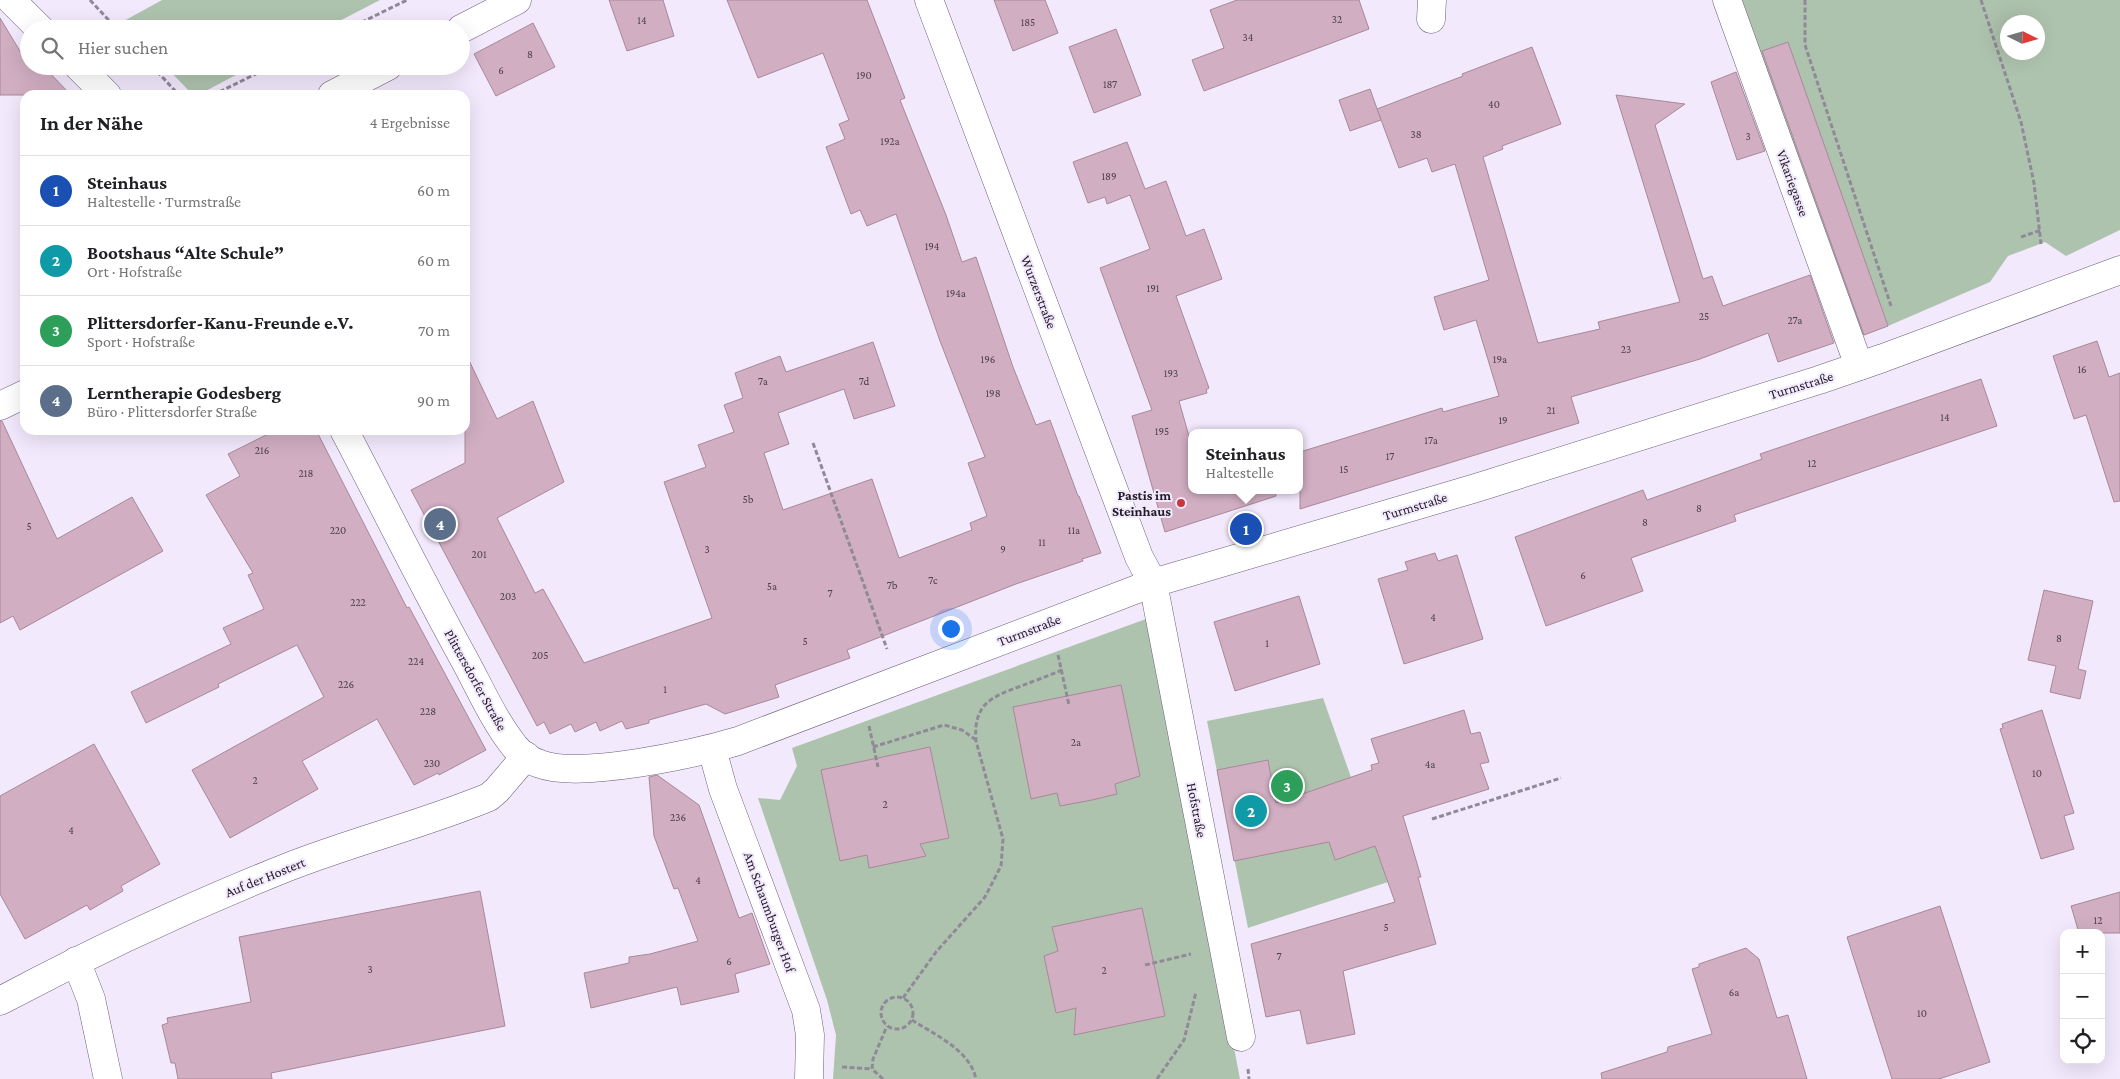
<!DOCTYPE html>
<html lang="de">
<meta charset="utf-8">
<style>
:root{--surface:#fff;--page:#f2f2f2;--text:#202124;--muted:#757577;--line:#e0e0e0;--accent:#d93025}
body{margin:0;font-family:"Crimson Pro",serif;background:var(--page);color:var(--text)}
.controls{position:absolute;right:15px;bottom:15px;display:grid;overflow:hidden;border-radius:10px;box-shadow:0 5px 20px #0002}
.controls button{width:45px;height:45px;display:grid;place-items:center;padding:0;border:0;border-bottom:1px solid var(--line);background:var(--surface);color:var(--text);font:25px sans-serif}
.compass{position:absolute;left:2000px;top:15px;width:45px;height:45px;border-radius:50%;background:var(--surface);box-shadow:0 5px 20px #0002;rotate:95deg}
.you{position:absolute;left:950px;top:628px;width:18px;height:18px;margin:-12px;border:4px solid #fff;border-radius:50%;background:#1a73e8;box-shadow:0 0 0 8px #1a73e833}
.badge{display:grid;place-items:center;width:32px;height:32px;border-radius:50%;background:var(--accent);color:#fff;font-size:16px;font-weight:700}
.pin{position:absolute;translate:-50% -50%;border:2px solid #fff;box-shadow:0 1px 5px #0006}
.popup{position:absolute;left:1188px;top:429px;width:115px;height:65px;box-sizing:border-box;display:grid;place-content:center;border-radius:10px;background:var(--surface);filter:drop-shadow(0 1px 4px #0005);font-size:16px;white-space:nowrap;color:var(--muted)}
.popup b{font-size:19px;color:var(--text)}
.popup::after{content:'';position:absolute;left:50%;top:100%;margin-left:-10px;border:10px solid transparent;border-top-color:var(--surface)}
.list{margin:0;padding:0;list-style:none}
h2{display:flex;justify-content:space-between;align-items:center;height:65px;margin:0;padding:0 20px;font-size:21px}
h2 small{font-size:16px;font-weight:400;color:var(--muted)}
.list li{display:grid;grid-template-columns:32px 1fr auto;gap:15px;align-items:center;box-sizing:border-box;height:70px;padding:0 20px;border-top:1px solid var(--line)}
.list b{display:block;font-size:19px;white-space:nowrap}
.list p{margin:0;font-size:16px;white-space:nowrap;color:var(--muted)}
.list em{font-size:16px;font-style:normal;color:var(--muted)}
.icon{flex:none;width:28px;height:28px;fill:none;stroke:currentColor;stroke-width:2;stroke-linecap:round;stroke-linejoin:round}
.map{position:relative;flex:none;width:2120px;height:1079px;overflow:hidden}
.search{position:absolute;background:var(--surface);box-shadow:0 5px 20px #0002;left:20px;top:20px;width:450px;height:55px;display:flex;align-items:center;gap:12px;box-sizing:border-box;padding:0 18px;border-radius:28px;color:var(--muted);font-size:19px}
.panel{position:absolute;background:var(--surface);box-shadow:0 5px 20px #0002;left:20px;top:90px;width:450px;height:345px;border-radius:15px}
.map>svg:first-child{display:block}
.green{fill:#aec3ae;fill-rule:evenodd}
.building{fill:#d1aec2;stroke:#a88899}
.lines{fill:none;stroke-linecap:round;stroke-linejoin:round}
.minor-casing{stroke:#6c5e79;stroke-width:29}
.path{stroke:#908998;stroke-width:3;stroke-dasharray:5 2.5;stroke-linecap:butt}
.minor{stroke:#fff;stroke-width:28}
.poi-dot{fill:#c7373e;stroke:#f2e9fc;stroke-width:2}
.labels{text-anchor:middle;stroke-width:4;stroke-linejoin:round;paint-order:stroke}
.number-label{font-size:11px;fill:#4d404d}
.street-label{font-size:14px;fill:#211b26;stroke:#f2e9fc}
.poi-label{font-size:14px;font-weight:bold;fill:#211b26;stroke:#f2e9fc;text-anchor:end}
</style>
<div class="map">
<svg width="2120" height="1079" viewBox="0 0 2120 1079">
<rect width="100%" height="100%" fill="#f2e9fc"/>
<g class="green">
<polygon points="162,0 380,0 324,29 129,29 122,22"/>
<path d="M1740 0H2120V230L2066 256 2045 242 2008 256 1990 282 1888 326 1859 337ZM2008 22H2038V52H2008Z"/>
<polygon points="165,66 253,66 198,95 193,95"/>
<polygon points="1146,619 1215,949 1240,1079 833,1079 836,1035 827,1000 758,798 780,800 797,766 792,748"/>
<polygon points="1323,698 1388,882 1248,928 1207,721"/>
</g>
<g class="building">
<polygon points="609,0 663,0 674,36 627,51"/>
<polygon points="727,0 867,0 905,98 900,100 946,215 962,262 976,257 1013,367 1036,425 1050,420 1078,496 1079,496 1101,553 1082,559 1083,561 1016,584 847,650 850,658 775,685 779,697 725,714 706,704 649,720 649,723 626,729 622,721 600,731 596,722 575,732 571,724 550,734 544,722 537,726 411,490 465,463 465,352 497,419 533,401 564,482 497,518 535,593 543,589 584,663 712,618 664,482 706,467 698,445 734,432 724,405 743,398 735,373 780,356 786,372 873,342 895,406 854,419 844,389 778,413 789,444 764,453 783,510 872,479 899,558 972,530 970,523 987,516 968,463 985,457 940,341 896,214 867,226 860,210 851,214 826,147 845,139 839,124 849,120 823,53 758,78"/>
<polygon points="994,0 1045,0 1058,33 1013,51"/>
<polygon points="1237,0 1359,0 1369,29 1204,91 1192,60 1224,48 1210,10"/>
<polygon points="0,18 29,66 43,66 71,95 0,95"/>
<polygon points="533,23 555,67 496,96 474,54"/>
<polygon points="1116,29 1141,95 1094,113 1069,47"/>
<polygon points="1788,42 1888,326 1864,335 1762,51"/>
<polygon points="1532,47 1561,124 1502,146 1503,149 1483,157 1538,343 1600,329 1598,322 1680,302 1616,95 1685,104 1655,125 1703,279 1712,276 1723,306 1810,275 1834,343 1778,362 1768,333 1700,359 1571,397 1579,423 1300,509 1300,452 1442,408 1443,412 1499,396 1476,320 1444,330 1434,297 1489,280 1455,164 1432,172 1427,158 1399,168 1377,109 1463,76 1462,74"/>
<polygon points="1736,72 1765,151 1737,160 1711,82"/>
<polygon points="1370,89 1381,120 1350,131 1339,100"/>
<polygon points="1127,142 1145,189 1166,181 1186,236 1204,229 1222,279 1176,296 1209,388 1206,390 1207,393 1179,401 1192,447 1192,490 1275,490 1276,496 1165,532 1132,416 1152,410 1100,268 1150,249 1130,195 1107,204 1105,197 1088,203 1073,162"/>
<polygon points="2097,341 2109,377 2120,373 2120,501 2114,502 2086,415 2074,419 2053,356"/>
<polygon points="1981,379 1997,426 1734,515 1736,521 1631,558 1643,591 1546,626 1515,537 1643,490 1647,500 1762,459 1760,454"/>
<polygon points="0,421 2,421 57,539 132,497 163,551 20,630 13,616 0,623"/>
<polygon points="276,430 316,430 407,608 409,607 486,750 439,775 438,773 414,785 377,719 302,761 318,789 230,838 192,770 324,697 297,645 218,684 219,687 146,723 131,692 231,644 223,628 264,609 248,575 253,573 206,495 240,476 228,454"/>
<polygon points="1435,553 1438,561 1457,555 1483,639 1404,664 1378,579 1408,570 1405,562"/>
<polygon points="2044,590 2093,601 2078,669 2086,671 2080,699 2050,692 2056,666 2028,660"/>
<polygon points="1299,596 1320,664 1235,691 1214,622"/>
<polygon points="1121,685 1140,776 1115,784 1117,794 1092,800 1060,806 1057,793 1031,799 1013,707"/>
<polygon points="1464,710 1471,734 1480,732 1489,762 1480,764 1489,789 1403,816 1421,877 1418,877 1436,944 1343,971 1355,1034 1307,1044 1300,1010 1266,1017 1251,944 1395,902 1375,846 1335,860 1329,842 1234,861 1217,770 1268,760 1276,803 1372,770 1371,765 1379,763 1371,739"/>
<polygon points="2042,710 2074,813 2064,816 2074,849 2041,859 2000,729 2003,728 2002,724"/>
<polygon points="94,744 160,864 121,886 123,891 90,910 87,905 25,939 0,894 0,796"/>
<polygon points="930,747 949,838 920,844 926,856 869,868 867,855 840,861 821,770"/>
<polygon points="657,775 699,805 739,918 752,913 770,964 735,974 739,992 681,1005 677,987 591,1008 584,973 629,963 629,957 650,954 698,941 678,888 674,889 654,836 649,777"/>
<polygon points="480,891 505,1026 271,1073 272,1079 178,1079 175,1063 171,1063 162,1025 168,1023 167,1018 251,1002 239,937"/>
<polygon points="2120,892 2120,933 2079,933 2071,906"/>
<polygon points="1940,906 1990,1062 1939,1079 1892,1079 1847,937"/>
<polygon points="1142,908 1165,1016 1074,1035 1076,1008 1056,1013 1044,956 1058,951 1052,927"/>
<polygon points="1746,948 1759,959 1777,1018 1788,1015 1807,1079 1602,1079 1601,1073 1667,1052 1668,1047 1712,1034 1692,969 1699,967 1699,964"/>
</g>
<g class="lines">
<g class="minor-casing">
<g id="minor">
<polyline points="11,0 40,29"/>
<polyline points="929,0 1139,557 1153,583 1241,1037"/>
<polyline points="1727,0 1859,366"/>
<polyline points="1431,19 1432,0"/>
<polyline points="461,29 517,0"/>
<polyline points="78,66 107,95"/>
<polyline points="332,95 388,66"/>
<polyline points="0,406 25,394"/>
<path d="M344 430C384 506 422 583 464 659 480 688 494 721 515 747 521 754 531 761 540 764 580 779 695 754 738 741L1153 583 1476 488 1819 380 1883 358 2120 270"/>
<polyline points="712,749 723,789 806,1010 810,1035 809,1079"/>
<polyline points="76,961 91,999 108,1079"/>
<path d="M0 1001C94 951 190 906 288 867 354 841 424 824 489 797L497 790 526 756"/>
</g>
</g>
<g class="path">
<polyline points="90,0 117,29"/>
<polyline points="1805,0 1805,45 1891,306"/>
<polyline points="1981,0 2021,122 2034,183 2041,244"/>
<polyline points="348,29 407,0"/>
<polyline points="152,66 179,95"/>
<polyline points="213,95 272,66"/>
<polyline points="2021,237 2041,230"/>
<polyline points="813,443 887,649"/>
<polyline points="1058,655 1069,705"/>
<polyline points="869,726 878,767"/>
<polyline points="873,747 944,725 962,730 976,740"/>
<polyline points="1432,819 1561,778"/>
<polyline points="1145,965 1191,954"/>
<circle cx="897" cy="1013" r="16"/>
<path d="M903 998 936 952 985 897 1001 866 1003 839 976 741C973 704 991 697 1021 686 1034 681 1048 676 1062 670"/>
<path d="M912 1020C935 1035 970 1050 976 1079"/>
<polyline points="842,1067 872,1069"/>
<polyline points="1248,1069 1249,1079"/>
<polyline points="883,1079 872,1069 873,1059 887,1026"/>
<polyline points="1157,1079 1184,1040 1196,992"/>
</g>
<use href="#minor" class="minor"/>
</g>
<circle class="poi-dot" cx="1181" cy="503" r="5"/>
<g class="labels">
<g class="number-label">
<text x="1337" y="23">32</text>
<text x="642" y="24">14</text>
<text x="1028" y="26">185</text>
<text x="1248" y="41">34</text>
<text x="530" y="58">8</text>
<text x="501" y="74">6</text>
<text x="864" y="79">190</text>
<text x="1110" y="88">187</text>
<text x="1494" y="108">40</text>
<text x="1416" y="138">38</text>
<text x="1748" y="140">3</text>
<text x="890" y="145">192a</text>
<text x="1109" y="180">189</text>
<text x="932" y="250">194</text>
<text x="1153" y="292">191</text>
<text x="956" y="297">194a</text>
<text x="1704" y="320">25</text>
<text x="1795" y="324">27a</text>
<text x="1626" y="353">23</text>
<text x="988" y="363">196</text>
<text x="1500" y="363">19a</text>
<text x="2082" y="373">16</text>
<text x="1171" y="377">193</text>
<text x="763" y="385">7a</text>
<text x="864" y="385">7d</text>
<text x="993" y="397">198</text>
<text x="1551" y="414">21</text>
<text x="1945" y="421">14</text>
<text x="1503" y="424">19</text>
<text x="1162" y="435">195</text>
<text x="1431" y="444">17a</text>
<text x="262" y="454">216</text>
<text x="1390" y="460">17</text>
<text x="1812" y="467">12</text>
<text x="1344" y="473">15</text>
<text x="306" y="477">218</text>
<text x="748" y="503">5b</text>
<text x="1699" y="512">8</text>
<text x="1645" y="526">8</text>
<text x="29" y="530">5</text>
<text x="338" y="534">220</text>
<text x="1074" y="534">11a</text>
<text x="1042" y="546">11</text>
<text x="707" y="553">3</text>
<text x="1003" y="553">9</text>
<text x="479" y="558">201</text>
<text x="1583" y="579">6</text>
<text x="933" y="584">7c</text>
<text x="892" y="589">7b</text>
<text x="772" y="590">5a</text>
<text x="830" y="597">7</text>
<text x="508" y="600">203</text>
<text x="358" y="606">222</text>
<text x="1433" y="621">4</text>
<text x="2059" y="642">8</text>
<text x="805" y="645">5</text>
<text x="1267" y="647">1</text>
<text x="540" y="659">205</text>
<text x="416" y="665">224</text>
<text x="346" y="688">226</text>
<text x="665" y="693">1</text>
<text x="428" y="715">228</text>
<text x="1076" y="746">2a</text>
<text x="432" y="767">230</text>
<text x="1430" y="768">4a</text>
<text x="2037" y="777">10</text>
<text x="255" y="784">2</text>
<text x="885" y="808">2</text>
<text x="678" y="821">236</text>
<text x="71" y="834">4</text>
<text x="698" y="884">4</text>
<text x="2098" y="924">12</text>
<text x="1386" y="931">5</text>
<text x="1279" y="960">7</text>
<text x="729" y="965">6</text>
<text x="370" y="973">3</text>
<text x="1104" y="974">2</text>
<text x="1734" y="996">6a</text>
<text x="1922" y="1017">10</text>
</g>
<g class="street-label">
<text transform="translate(1793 183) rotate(70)" y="5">Vikariegasse</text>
<text transform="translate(1039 292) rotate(69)" y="5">Wurzerstraße</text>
<text transform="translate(1801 385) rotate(-17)" y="5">Turmstraße</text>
<text transform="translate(1415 506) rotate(-17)" y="5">Turmstraße</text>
<text transform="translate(1029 630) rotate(-21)" y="5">Turmstraße</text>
<text transform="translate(476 680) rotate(61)" y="5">Plittersdorfer Straße</text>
<text transform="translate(1197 810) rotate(79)" y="5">Hofstraße</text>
<text transform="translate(265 877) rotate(-22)" y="5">Auf der Hostert</text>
<text transform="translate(770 912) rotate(70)" y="5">Am Schaumburger Hof</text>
</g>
<g class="poi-label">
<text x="1171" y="500">Pastis im<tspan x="1171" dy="16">Steinhaus</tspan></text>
</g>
</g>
</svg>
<div class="controls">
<button>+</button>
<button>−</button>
<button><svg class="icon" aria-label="locate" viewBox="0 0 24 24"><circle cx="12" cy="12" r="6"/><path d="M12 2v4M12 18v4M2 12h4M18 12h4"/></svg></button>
</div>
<svg class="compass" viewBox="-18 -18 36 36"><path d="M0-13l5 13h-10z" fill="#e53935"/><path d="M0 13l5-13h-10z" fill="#757577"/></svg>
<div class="you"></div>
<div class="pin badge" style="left:1246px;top:529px;background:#1a4fb4">1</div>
<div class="popup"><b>Steinhaus</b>Haltestelle</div>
<div class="pin badge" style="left:1251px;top:811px;background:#0f9aa8">2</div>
<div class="pin badge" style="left:1287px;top:786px;background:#2e9e5b">3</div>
<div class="pin badge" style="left:440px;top:524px;background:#5c6f8a">4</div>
<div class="search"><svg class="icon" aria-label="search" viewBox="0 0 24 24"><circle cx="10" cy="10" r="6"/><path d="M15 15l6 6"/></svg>Hier suchen</div>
<section class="panel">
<h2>In der Nähe<small>4 Ergebnisse</small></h2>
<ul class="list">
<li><span class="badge" style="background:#1a4fb4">1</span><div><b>Steinhaus</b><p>Haltestelle · Turmstraße</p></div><em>60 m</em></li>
<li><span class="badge" style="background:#0f9aa8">2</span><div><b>Bootshaus “Alte Schule”</b><p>Ort · Hofstraße</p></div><em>60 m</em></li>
<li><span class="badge" style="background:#2e9e5b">3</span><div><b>Plittersdorfer-Kanu-Freunde e.V.</b><p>Sport · Hofstraße</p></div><em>70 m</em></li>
<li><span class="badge" style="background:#5c6f8a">4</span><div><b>Lerntherapie Godesberg</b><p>Büro · Plittersdorfer Straße</p></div><em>90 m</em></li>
</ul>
</section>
</div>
